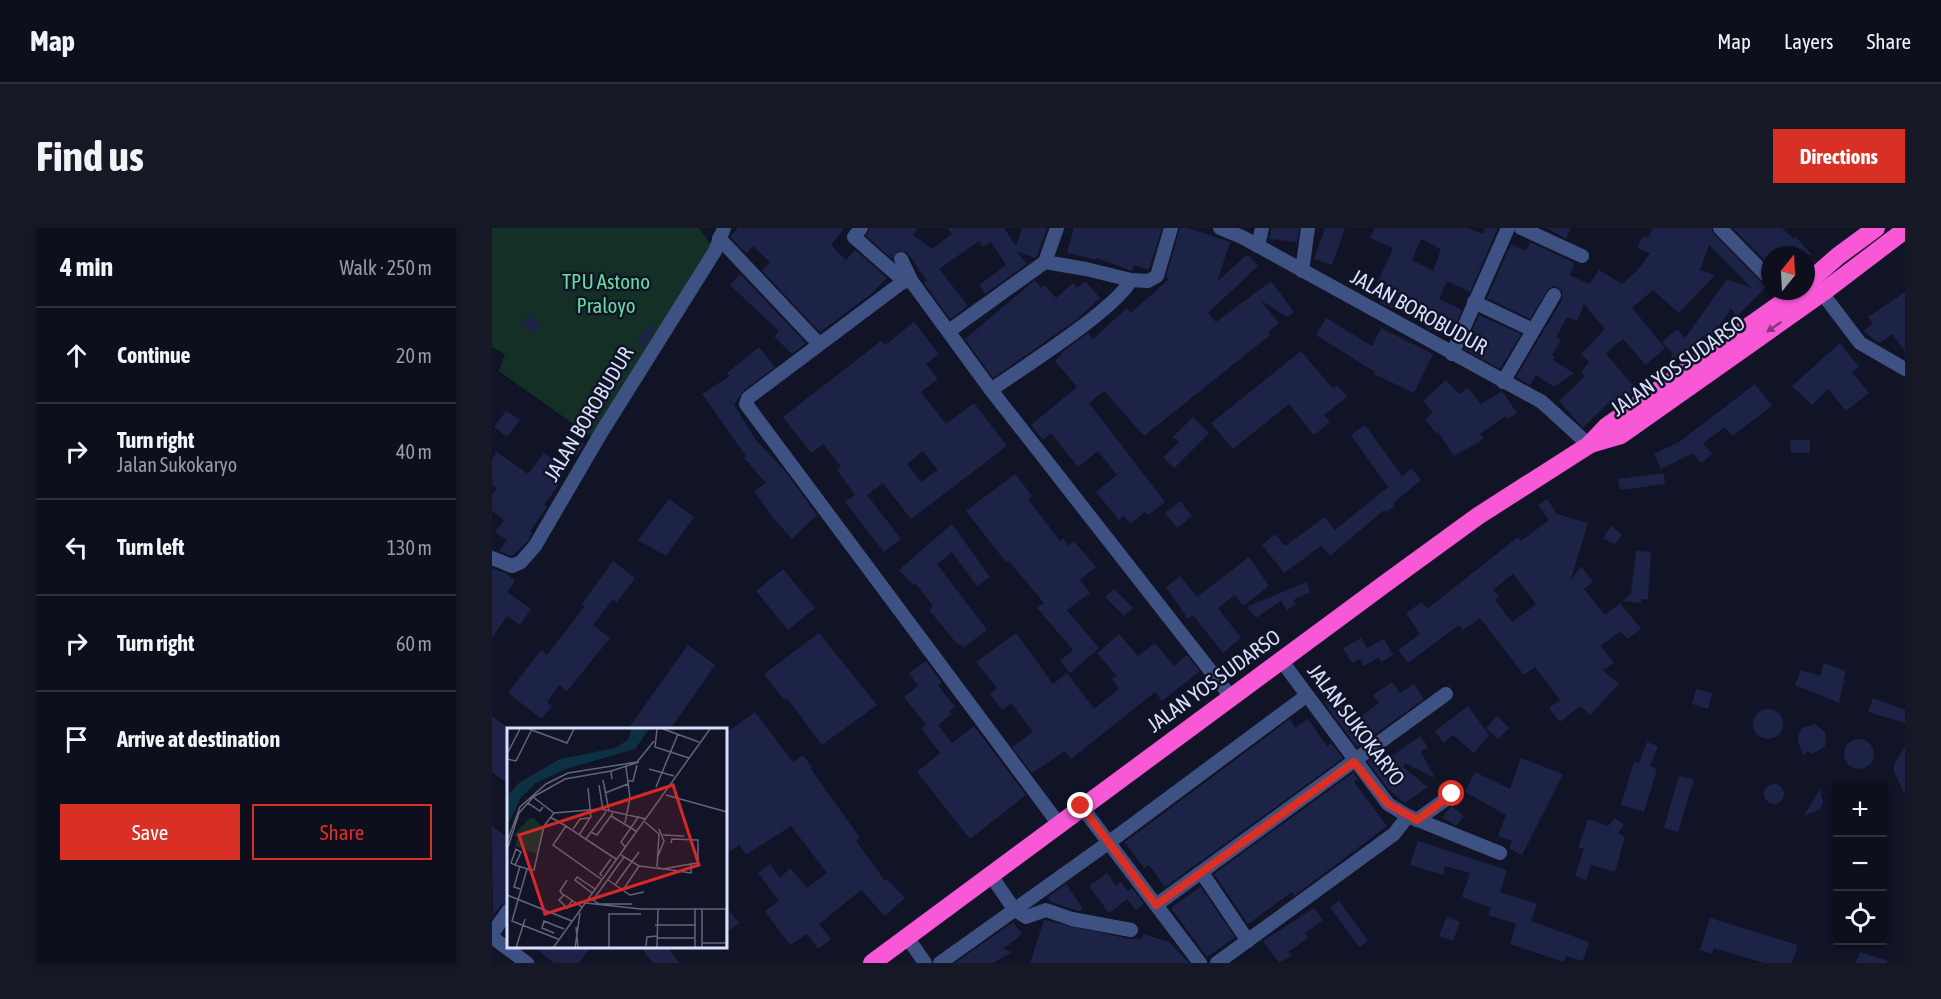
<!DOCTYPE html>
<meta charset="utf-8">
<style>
:root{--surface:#0d0f1c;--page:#161825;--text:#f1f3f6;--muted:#9a9ca3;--line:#2d2f3b;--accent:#d93025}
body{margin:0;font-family:"Asap Condensed",sans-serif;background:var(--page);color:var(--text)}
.controls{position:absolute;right:18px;bottom:18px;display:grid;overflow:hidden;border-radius:0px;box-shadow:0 2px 4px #0004}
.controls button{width:54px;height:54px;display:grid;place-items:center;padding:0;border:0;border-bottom:2px solid var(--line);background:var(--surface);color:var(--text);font:30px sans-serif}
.compass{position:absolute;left:1269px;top:18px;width:54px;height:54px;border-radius:50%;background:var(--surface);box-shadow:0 2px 4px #0004;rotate:18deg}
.stop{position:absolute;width:18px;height:18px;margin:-14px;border:4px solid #d93025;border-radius:50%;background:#fff}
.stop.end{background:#d93025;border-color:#fff;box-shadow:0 2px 6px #0008}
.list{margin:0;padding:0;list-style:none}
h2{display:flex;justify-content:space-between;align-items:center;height:78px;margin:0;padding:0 24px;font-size:26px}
h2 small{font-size:20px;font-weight:400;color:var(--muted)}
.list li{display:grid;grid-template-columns:39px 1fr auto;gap:18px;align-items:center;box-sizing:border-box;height:96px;padding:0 24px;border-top:2px solid var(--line)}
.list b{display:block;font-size:22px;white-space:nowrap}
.list p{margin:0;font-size:20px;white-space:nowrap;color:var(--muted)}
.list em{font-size:20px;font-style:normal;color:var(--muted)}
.actions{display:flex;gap:12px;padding:18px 24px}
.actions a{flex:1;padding:14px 0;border:2px solid var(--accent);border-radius:0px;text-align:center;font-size:21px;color:var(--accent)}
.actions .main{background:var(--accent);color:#fff}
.icon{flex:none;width:33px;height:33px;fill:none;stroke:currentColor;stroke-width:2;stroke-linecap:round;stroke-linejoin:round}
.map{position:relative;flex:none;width:1413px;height:735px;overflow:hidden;border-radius:0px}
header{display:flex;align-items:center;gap:36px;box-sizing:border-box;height:84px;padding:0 30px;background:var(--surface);border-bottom:2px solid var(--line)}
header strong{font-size:28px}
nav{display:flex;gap:33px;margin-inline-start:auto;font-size:21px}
.intro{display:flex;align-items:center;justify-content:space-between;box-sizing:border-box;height:144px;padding:0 36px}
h1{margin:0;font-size:42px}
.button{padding:15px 27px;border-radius:0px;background:var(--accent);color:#fff;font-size:21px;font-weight:700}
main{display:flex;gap:36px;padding:0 36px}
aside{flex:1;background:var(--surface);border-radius:0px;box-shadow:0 2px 4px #0004}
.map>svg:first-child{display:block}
.green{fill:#143026}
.building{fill:#1d2247;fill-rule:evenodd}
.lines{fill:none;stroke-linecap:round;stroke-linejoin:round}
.minor{stroke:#3e5183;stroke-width:14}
.highway{stroke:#f858d6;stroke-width:18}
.oneway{fill:#84367e}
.route{stroke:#d93025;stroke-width:8}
.labels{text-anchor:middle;stroke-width:5;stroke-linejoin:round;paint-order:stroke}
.park-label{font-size:21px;fill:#66db9a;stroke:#111426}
.street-label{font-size:21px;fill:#d8dffd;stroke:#111426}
.inset-road{fill:none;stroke:#61657c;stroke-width:1.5}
.view{fill:#d62828;fill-opacity:0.15;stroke:#d62828;stroke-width:3}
.inset-edge{fill:none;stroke:#d8dffd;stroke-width:3}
</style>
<header>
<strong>Map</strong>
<nav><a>Map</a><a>Layers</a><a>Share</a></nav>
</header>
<div class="intro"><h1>Find us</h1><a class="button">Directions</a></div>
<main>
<aside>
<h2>4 min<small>Walk · 250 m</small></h2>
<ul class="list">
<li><svg class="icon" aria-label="ahead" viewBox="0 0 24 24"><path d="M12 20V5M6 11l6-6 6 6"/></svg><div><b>Continue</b></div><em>20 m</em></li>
<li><svg class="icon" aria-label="right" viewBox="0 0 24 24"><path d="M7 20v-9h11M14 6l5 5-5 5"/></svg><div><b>Turn right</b><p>Jalan Sukokaryo</p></div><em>40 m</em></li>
<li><svg class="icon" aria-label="left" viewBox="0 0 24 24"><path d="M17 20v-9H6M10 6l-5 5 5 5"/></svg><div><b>Turn left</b></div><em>130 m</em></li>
<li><svg class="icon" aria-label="right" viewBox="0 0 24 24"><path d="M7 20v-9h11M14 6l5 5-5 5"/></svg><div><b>Turn right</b></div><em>60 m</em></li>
<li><svg class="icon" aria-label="arrive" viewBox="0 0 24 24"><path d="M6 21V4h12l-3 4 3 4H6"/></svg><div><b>Arrive at destination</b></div></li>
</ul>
<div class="actions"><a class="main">Save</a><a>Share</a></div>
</aside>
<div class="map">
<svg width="1413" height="735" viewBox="0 0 1413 735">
<rect width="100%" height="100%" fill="#111426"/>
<polygon class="green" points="0,0 207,0 223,23 100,209 7,143 13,126 0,119"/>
<g class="building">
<polygon points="246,0 352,0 339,17 354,32 363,22 395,50 379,66 328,104 270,43 278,34 261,18 254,25 238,9"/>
<polygon points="378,0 426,0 421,7 440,21 460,6 455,0 512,0 524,18 530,0 555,0 545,28 543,30 524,23 535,36 493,66 487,57 514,37 499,14 491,19 487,13 447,41 476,78 458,91 432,55 435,53 415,24 406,23 400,31 374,8"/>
<polygon points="582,0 670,0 657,42 642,37 640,43 605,30 604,32 575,25"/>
<polygon points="688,0 696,0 738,14 725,54 753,28 757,28 766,38 716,85 724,94 779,53 802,84 795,89 768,72 787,95 776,104 778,107 652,208 612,163 597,175 673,274 656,287 654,283 638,296 632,288 627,292 604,264 625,247 606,223 586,239 559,205 551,212 539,197 585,159 563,133 573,122 596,105 601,111 635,80 639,85 677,51 674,49"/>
<polygon points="779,0 807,0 805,14 777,11"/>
<polygon points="833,0 853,0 840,37 822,31"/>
<path d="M883 0H976L991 6 993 0H1006L978 64 955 53 947 71 970 82 958 109 934 100 937 95 888 75 894 62 884 58 901 20 878 10ZM929 11 949 21 941 43 920 32Z"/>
<polygon points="1055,0 1079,0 1074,11"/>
<polygon points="1161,0 1219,0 1222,6 1274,59 1245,88 1239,81 1217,112 1211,108 1181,133 1178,131 1181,126 1170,114 1185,101 1193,110 1235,51 1260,60 1217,17 1208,42 1223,47 1187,85 1161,62 1140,80 1173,120 1154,137 1131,111 1122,118 1114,126 1145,162 1124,178 1119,172 1091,200 1067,173 1093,148 1089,144 1097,134 1089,126 1113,101 1092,76 1085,93 1075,89 1064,109 1069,112 1060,127 1063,129 1061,132 1082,145 1062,159 1044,147 1038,157 1024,149 1070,72 1070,63 1063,58 1057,60 1038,91 995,70 1019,16 1034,23 1038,14 1083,35 1077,47 1097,56 1107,42 1130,56 1145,43 1158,25 1145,20 1151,8 1156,10"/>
<polygon points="1241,0 1290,0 1301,10 1304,9 1320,27 1278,27 1278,38"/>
<polygon points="248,46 314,115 300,126 282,108 287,103 238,57"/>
<polygon points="543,52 549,60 552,57 564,70 581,55 585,60 593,53 608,70 584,92 501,150 473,111"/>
<polygon points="1413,64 1413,123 1400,106 1387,115 1371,103 1381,96 1376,89"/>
<polygon points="35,87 49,96 43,106 29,97"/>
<polygon points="987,87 1029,106 1008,141 972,121"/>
<polygon points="834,90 880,118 889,100 941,126 922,165 882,146 883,144 824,107"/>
<path d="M422 94 447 126 434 136 446 151 429 164 454 196 482 175 515 218 419 291 391 255 375 267 409 311 392 324 353 274 363 267 345 242 349 239 331 216 319 225 291 189 389 113 393 117ZM431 223 446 242 429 254 415 236Z"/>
<polygon points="157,96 164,100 152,120 145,115"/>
<polygon points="1348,115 1367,139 1360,144 1377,165 1354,183 1336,161 1320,177 1300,158"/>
<polygon points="267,119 283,139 251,163 242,177 263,211 293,243 325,287 300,311 281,290 262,263 274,255 252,230 254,228 210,166 238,148 235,145"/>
<polygon points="809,123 841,161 845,157 855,169 832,187 838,194 822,207 797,176 741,221 719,195"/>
<polygon points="954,152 967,166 976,160 989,176 1010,163 1025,185 1016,191 1014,188 988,206 992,211 962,228 946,204 944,205 933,191 941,185 931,173"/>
<polygon points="1263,156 1280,178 1240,208 1233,199 1211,215 1220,226 1209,235 1201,225 1169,241 1162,226 1187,214"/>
<polygon points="14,183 28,192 15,209 2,199"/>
<polygon points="701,189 717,205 682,240 671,229 687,214 681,209"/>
<polygon points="873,197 910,248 919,240 929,252 901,275 903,278 894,284 892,282 838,328 829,318 792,345 770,317 783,306 793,318 833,289 843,302 896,259 859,207"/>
<polygon points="83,209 92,216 84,229 74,222"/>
<polygon points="1298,212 1318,212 1318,225 1299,225"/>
<polygon points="5,224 36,246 52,225 73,240 63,254 67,256 52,277 55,279 38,303 40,305 36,313 20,328 7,323 15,312 3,304 12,292 0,283 0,267 5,260 0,257 0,231"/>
<polygon points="1172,245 1173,256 1128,262 1126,251"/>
<polygon points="523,246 540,268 536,271 568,313 571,310 577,318 582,313 604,339 588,352 598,365 575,382 607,420 578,445 568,433 581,422 545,380 552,375 516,332 514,334 474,283"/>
<polygon points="177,271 202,289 174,328 146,312"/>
<path d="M1055 271 1065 286 1096 295 1078 354 1089 338 1101 354 1092 361 1113 387 1128 375 1149 401 1135 411 1128 403 1109 418 1122 435 1111 442 1127 456 1098 487 1088 478 1068 494 1057 480 1068 472 1043 439 1032 447 988 390 971 402 967 397 916 435 906 422 928 406 914 385 930 374 935 381 1026 309 1029 313 1057 292 1046 277ZM1021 346 1044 376 1020 394 1003 372 1007 369 1001 362Z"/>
<polygon points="688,273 700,288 685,300 673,285"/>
<polygon points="460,296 498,349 485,358 460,324 445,336 495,402 471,420 468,416 466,417 437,382 441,378 423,355 421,357 407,342"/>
<polygon points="1119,298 1130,307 1123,316 1111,310"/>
<polygon points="1144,323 1159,324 1156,372 1149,371 1149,375 1131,373 1139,366"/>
<polygon points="757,329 777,358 751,378 743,367 726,380 749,410 731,425 701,387 696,391 674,359 688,348 705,369"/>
<polygon points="121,333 143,350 125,374 121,371 101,397 118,410 75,463 67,457 55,474 60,478 50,491 16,465 49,422 55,427 93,378 90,376"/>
<polygon points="0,340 14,345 23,353 15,364 39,381 28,397 15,388 0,410"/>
<polygon points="291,341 323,380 296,402 264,363"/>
<polygon points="814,354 818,364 801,372 804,376 795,382 789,373 764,390 755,379"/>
<polygon points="622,361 641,380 632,388 613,369"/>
<polygon points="327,405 385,477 330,517 295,470 292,472 272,446"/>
<polygon points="524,405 561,456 575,445 602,481 627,461 620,451 625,448 605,425 627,406 646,428 663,415 682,438 695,427 708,443 670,473 663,464 579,531 573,523 540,545 520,519 541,504 519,475 510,482 498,466 505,460 484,434"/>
<polygon points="869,410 875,420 892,411 901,427 889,434 887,429 872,438 868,431 860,435 851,420"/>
<polygon points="196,417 223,437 189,486 178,501 136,501"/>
<polygon points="434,433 450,455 446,457 463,479 457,483 460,486 446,497 460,515 482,498 534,567 478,611 425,544 448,525 429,500 434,497 412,469 426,458 417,445"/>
<polygon points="1332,435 1354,443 1347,475 1303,457 1309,442 1328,448"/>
<polygon points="900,454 908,465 922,456 932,471 865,519 832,475 843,468 862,494 887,475 881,467"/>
<polygon points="1204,461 1220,465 1216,481 1200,476"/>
<polygon points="1381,470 1413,482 1413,495 1376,484"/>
<polygon points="976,478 997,507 982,525 961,507 951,515 943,503"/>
<circle cx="1276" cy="496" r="15"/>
<polygon points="263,484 301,534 311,527 320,539 318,540 368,610 364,613 393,653 395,651 413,670 393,688 369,662 327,696 339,711 326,721 315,706 298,717 273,683 287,673 266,645 278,636 288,650 298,640 315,660 335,645 299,598 254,627 247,617 234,626 234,505"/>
<polygon points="0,488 16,500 16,556 0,544"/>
<polygon points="1005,488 1017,500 1006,511 994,500"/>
<polygon points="798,491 803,500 816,491 835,518 839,515 851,530 673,659 657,637 652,640 633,614"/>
<polygon points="1323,496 1334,505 1333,518 1321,526 1315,523 1312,528 1306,514 1306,507 1310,500"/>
<polygon points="928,508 936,519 929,524 943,550 913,535 911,539 936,559 913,575 896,561 876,534 889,524 894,532"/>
<circle cx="1367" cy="526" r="15"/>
<polygon points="1155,514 1166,518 1158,538 1165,541 1152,584 1129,577 1142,534 1147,535"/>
<polygon points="1413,518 1413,567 1402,544 1402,537"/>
<polygon points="1029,530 1071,546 1030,627 1017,620 1020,613 1006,608 1014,587 973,564 983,544 1018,561"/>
<polygon points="861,545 866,551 862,554 895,598 802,668 800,664 756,696 722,646"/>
<polygon points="1187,548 1202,551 1186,604 1172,600"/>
<circle cx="1282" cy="566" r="10"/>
<polygon points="1328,561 1331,574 1328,581 1312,588"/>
<polygon points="960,578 972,588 964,598 950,589"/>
<polygon points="1123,590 1132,597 1126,605 1133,609 1123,644 1099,637 1094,652 1083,648 1092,621 1086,619 1096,591 1116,598"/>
<polygon points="0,598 16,610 16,674 9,677 1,688"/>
<polygon points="926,613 1015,642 1008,664 1045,676 1039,693 1097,714 1091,733 1074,728 1072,734 1018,716 1024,696 996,687 999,680 970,669 978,645 953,638 951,647 918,637"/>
<polygon points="615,645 624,658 629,654 636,663 640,660 652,676 644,682 635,671 617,685 597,658"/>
<polygon points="574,656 591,681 587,683 558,674 556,669"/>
<polygon points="707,657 743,709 715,729 679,680 708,659"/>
<polygon points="847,673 876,713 867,719 838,679"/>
<polygon points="234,678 247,695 234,705"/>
<polygon points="822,680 831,692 813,705 816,710 796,724 800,728 787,735 771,713"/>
<polygon points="955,688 968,694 961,713 947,708"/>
<polygon points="1218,690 1306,717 1300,735 1272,735 1222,720 1220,726 1208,722"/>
<polygon points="552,692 637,711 649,711 651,706 677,714 697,735 538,735"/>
<polygon points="521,694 530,706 511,721 520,724 501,735 463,735"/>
<polygon points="41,718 99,718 87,735 62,735"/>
<polygon points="148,718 175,718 187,735 161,735"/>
<polygon points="1368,724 1396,733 1395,735 1364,735"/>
</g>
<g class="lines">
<g class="minor">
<polyline points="369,0 362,9 412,53"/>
<polyline points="728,0 750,9 1050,174 1097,217"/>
<polyline points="1029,0 1090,28"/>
<polyline points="1228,0 1278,51"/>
<polyline points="227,10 326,115"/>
<polyline points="766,18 770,0"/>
<polyline points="409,31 420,54"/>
<polyline points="553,34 565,0"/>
<polyline points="810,43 816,0"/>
<polyline points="639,52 656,53 665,48 679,0"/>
<polyline points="1330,65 1368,115 1413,141"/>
<polyline points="982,74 1041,102"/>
<path d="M457 103 553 34 594 41 639 52C623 82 530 140 499 162"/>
<polyline points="960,126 1016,0"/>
<polyline points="1011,154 1062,67"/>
<polyline points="0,330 20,338 29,334 43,318 109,205 223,23 232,0"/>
<polyline points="789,432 896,576 916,588 1008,625"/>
<polyline points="589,578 708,735"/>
<polyline points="925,592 961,566"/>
<polyline points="566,595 254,176 256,170 412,53 420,54 499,162 739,469"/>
<polyline points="710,645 756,713"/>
<polyline points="498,646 522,681 534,689 554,682 580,691 639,702"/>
<polyline points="664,677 954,466"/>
<polyline points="0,706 16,683"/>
<polyline points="0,709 35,735"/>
<polyline points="415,709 433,735"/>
<polyline points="448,735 616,615 814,468"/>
<polyline points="725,735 902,606 916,588"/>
</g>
<g class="highway">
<polyline points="1314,56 1346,28 1384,0"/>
<polyline points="1098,216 1129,207 1330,65 1413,2"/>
<polyline points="380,735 894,355 986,288 1097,217 1115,198 1307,63"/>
</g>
</g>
<defs><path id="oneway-solid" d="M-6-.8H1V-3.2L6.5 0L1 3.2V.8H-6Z" transform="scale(1.5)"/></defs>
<use class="oneway" href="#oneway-solid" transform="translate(1282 99) rotate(145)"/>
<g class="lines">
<polyline class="route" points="589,578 664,677 862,534 896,576 925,592 960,566"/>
</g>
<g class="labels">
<g class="park-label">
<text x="114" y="61">TPU Astono<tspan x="114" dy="24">Praloyo</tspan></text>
</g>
<g class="street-label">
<text transform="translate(927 84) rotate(29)" y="7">JALAN BOROBUDUR</text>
<text transform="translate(1186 138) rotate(-35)" y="7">JALAN YOS SUDARSO</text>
<text transform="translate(97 186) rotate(-59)" y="7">JALAN BOROBUDUR</text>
<text transform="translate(722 453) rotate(-36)" y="7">JALAN YOS SUDARSO</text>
<text transform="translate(864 497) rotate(53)" y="7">JALAN SUKOKARYO</text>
</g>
</g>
<g transform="translate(15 500)">
<rect width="220" height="220" fill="#111426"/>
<path d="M23 90H27L37 101 30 126 8 118 11 110 7 107Z" fill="#143026"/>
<path d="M124 1H142L128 21 59 41 29 55 14 69 0 99V68L12 55 53 31 108 20 121 12Z" fill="#0d3143"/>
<path class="inset-road" d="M22 1 60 15 67 1M150 1 148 19 182 30M156 1 192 14M0 26 13 1M0 31 9 33 25 1M142 41 167 48M105 51 104 43 132 34M96 52 102 83M120 53H126L130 37M92 57 96 82M149 59 171 6M81 60 84 90M98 65 121 56M159 67 220 84M26 69 58 51 104 43M36 79 33 83 21 75 26 69 47 85M104 88 129 103M43 89 59 98M138 94 152 106 150 139M118 95 123 70 119 39M66 101 73 91 83 90 72 107M84 104 99 84M156 107 177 108M79 111 84 104 90 107 106 85M0 114 13 79 39 56 61 45 130 34 147 13M164 115 165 111 191 112V135L184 136M1 119 12 85 21 75M118 119 114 114 132 88M114 127 132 138 156 141 184 136V145L151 140M151 128 157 113 152 101M117 129 86 172 92 176H125M0 135V167M8 137 14 124 9 121 4 135 8 137 24 142H27L37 98 47 85 94 81 139 91M20 141 5 193 51 211M95 148 93 146 104 131M94 151 46 117 59 98 109 131M101 152 123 167 137 164M108 157 132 124M13 161 7 159 13 138M116 162 132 138M85 165 68 152 70 149 88 161M0 167 65 193M56 167 53 163 60 152M65 173 60 180 52 172 57 167 75 179M79 175 134 181H220M148 197H189M69 199 71 220M47 205 35 200 37 193 57 201M151 210H188M195 215H219M139 218 140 209 150 208M9 220 18 191M46 220 203 1M68 220 73 185M102 220V186H134M150 220 151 181M188 220V181M195 220V181M219 220V181"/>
<path class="view" d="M166 57 192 137 38 186 12 107Z"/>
<rect width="220" height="220" class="inset-edge"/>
</g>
</svg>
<div class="controls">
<button>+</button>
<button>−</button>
<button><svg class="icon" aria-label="locate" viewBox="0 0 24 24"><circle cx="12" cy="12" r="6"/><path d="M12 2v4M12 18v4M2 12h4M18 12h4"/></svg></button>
</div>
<svg class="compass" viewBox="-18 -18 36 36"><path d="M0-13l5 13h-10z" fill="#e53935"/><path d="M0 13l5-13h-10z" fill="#9a9ca3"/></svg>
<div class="stop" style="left:960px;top:566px"></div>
<div class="stop end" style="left:589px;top:578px"></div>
</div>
</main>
